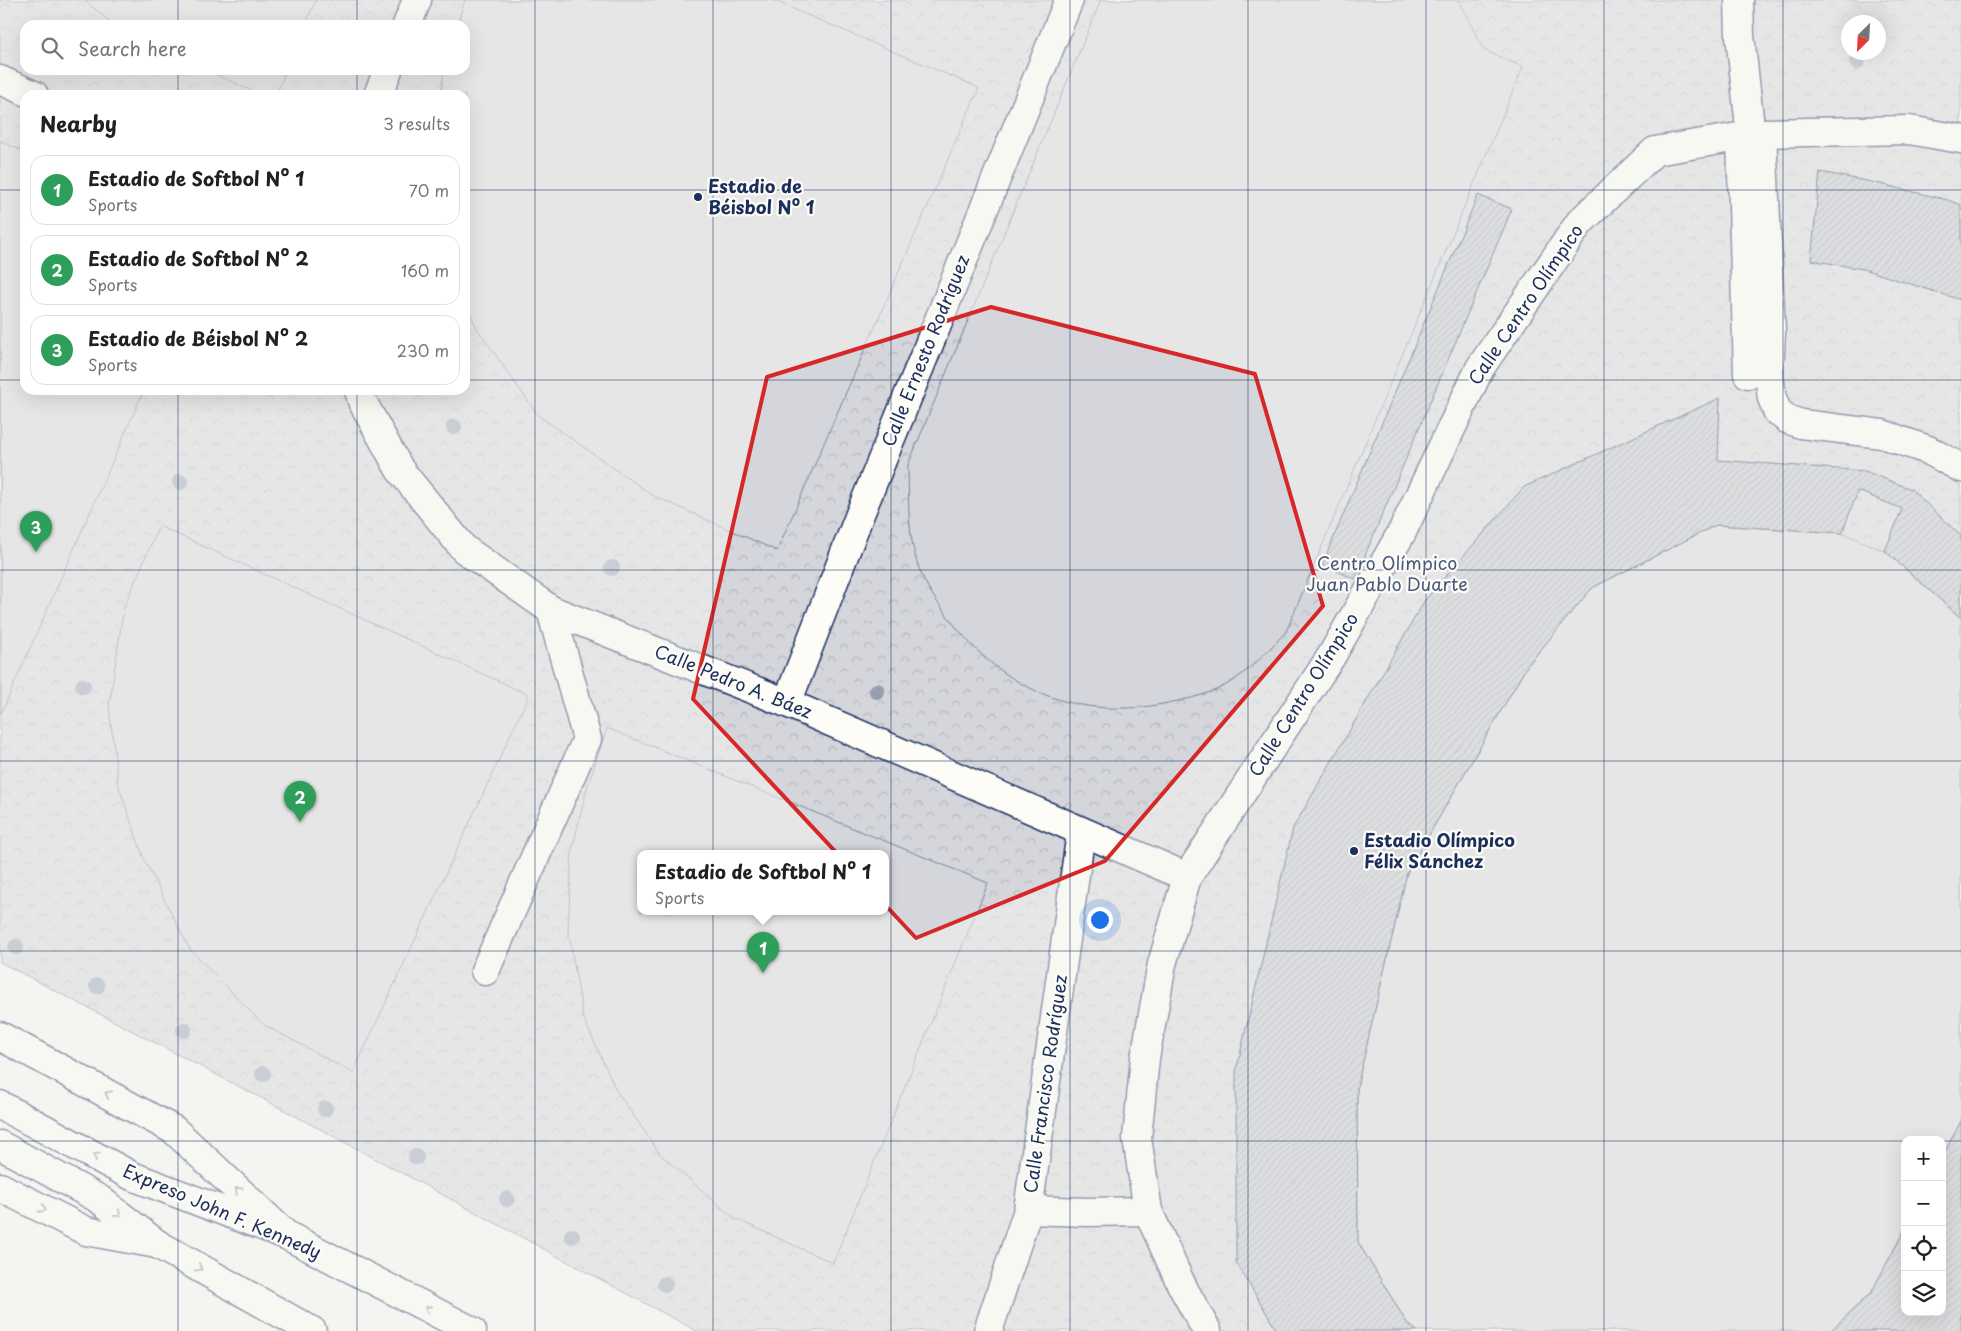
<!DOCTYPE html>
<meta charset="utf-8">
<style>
:root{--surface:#fff;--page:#f6f6f6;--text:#202124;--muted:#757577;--line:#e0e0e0;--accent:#1b2f5e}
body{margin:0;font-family:"Playpen Sans",sans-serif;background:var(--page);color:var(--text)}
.controls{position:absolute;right:15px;bottom:15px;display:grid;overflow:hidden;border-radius:10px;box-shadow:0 5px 20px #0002}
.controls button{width:45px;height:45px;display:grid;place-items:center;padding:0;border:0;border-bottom:1px solid var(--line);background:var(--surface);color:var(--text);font:25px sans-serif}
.compass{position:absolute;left:1841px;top:15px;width:45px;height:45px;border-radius:50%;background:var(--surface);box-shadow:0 5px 20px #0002;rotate:204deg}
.you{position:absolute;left:1099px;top:919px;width:18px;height:18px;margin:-12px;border:4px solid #fff;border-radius:50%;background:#1a73e8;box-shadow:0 0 0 8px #1a73e833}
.badge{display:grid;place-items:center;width:32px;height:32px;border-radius:50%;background:var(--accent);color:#fff;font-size:16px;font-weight:700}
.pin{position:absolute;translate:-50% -41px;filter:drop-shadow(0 1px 2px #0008)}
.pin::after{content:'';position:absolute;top:26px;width:18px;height:15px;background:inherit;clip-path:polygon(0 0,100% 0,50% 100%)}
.popup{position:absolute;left:637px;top:850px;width:252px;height:65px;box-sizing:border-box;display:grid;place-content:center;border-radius:10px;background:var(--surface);filter:drop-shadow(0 1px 4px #0005);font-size:16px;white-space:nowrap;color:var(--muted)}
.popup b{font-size:19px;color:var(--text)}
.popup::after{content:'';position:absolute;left:50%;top:100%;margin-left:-10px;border:10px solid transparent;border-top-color:var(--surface)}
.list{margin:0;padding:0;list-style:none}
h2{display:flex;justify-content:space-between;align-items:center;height:65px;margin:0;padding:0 20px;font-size:21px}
h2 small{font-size:16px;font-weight:400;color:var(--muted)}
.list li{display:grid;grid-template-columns:32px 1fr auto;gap:15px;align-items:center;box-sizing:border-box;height:70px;margin:0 10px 10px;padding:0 10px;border:1px solid var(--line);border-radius:15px}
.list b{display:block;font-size:19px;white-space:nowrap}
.list p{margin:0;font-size:16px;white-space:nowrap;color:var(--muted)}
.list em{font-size:16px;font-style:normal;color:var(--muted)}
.icon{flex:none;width:28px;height:28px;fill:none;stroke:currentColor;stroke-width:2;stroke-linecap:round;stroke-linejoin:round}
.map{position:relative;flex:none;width:1961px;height:1331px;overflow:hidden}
.search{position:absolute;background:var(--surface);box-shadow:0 5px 20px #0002;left:20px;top:20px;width:450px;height:55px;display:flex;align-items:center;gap:12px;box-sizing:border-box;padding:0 18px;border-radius:15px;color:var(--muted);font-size:19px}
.panel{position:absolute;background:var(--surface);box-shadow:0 5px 20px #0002;left:20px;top:90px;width:450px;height:305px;border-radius:15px}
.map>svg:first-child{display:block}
.park{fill:url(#park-crowns);stroke:#78829c;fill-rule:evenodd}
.pitch{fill:#d4d6db;stroke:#78829c;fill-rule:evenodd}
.building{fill:url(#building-hatch);stroke:#1b2f5e}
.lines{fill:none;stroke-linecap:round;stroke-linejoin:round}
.minor-casing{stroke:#1b2f5e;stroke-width:31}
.major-casing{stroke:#1b2f5e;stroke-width:31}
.highway-casing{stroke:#1b2f5e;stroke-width:31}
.minor{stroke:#fdfcf7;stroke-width:28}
.major{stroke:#fdfcf7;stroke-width:28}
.highway{stroke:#fdfcf7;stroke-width:28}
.tree{fill:#969fb1}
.oneway{stroke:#8c96aa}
.marked{fill:none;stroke:#d62828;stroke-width:4;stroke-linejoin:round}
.grid{fill:none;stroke:#1b2f5e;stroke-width:1;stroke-opacity:0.55}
.poi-dot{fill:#1b2f5e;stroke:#fdfcf7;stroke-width:2}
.labels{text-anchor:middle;stroke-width:4.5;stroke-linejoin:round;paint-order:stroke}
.poi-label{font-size:18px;font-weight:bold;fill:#1b2f5e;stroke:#fdfcf7;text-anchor:start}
.street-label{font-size:18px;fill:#1b2f5e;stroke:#fdfcf7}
.park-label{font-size:18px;fill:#49597d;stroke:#fdfcf7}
</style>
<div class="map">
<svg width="1961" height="1331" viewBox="0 0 1961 1331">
<defs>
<pattern id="park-crowns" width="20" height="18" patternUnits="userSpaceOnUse" patternTransform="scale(1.25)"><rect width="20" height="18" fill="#d4d6db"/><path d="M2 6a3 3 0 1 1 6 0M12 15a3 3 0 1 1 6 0" fill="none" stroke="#b5b8be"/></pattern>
<pattern id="building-hatch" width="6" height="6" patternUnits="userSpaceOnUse" patternTransform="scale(1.25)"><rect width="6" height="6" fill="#bfc3cc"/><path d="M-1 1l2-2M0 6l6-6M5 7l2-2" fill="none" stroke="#9a9fa9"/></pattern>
</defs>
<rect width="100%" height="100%" fill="#f4f4f1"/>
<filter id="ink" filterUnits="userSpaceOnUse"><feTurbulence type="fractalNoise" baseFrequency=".02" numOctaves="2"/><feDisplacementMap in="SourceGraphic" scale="10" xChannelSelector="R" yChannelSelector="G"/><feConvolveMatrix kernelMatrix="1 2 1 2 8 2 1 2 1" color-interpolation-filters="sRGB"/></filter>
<g filter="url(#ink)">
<path class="park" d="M0 0H1961V1331H697L290 1113 0 962ZM1848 22H1878V52H1848ZM25 25H465V70H25ZM25 95H465V390H25ZM640 854H886V912H640ZM1905 1140H1942V1312H1905Z"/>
<g class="pitch">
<polygon points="84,0 316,0 305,25 114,25"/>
<polygon points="465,0 772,0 979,88 777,551 652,495 538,415 476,327 465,300 465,95 441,95 444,70 465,70 465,25 457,25"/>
<path d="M1101 0H1458L1484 50 1523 67 1286 632C1265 653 1244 678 1216 690 1201 696 1184 700 1168 703 1079 721 1004 692 949 618 935 600 922 581 916 559 907 529 909 496 908 465Z"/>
<polygon points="206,70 286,70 276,95 261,95"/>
<polygon points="0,141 25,152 25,390 144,390 1,714"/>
<polygon points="1716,525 1842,533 1885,551 1961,618 1961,1121 1942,1157 1942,1140 1905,1140 1905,1229 1871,1293 1830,1331 1417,1331 1407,1323 1358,1242 1357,1087 1407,873 1527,666 1592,588"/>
<polygon points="159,526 529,695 353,1073 263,1024 189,948 144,859 118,784 109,706 124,607"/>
<path d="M607 728 988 883 833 1263 734 1218 660 1154 616 1090 583 1017 568 929 572 850 587 788ZM640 854H886V912H640Z"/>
</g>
<g class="building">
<polygon points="1820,172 1872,182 1948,200 1961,205 1961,300 1863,269 1811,260"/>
<polygon points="1478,195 1512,209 1355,579 1322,565"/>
<polygon points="1720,398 1718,460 1865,471 1911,489 1961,536 1961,618 1885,551 1902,509 1858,491 1842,533 1716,525 1592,588 1527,666 1407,873 1357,1087 1358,1242 1407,1323 1417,1331 1277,1331 1236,1262 1236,1071 1293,828 1425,600 1524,487"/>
<polygon points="1961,1121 1961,1331 1830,1331 1871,1293 1905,1229 1905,1312 1942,1312 1942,1157"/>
</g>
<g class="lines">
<g class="minor-casing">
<g id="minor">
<polyline points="1739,0 1740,36 1751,136"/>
<polyline points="407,25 417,0"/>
<polyline points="0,80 34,95"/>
<polyline points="378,95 388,70"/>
<polyline points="1762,133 1771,332 1769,374 1772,398 1777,411 1787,419 1801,424 1882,434 1928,450 1961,468"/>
<polyline points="1741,137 1748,374"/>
<polyline points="359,390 362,401 400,470 464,549 551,610 787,703 1187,877"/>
<polyline points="787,703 860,514 1069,0"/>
<polyline points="485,971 587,739 551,610"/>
<polyline points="1028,1210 1087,1212 1148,1211"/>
<polyline points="988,1331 1028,1210 1081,832"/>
<polyline points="1207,1331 1182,1286 1148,1211 1137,1138 1145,1058 1162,964 1187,877 1332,655 1402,532 1480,368 1580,222 1655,151 1762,133 1909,130 1961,139"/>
</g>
</g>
<g class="major-casing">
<g id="major">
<polyline points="0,1036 174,1130 286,1235"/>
<polyline points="0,1187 86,1231 157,1244"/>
</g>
</g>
<g class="highway-casing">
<g id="highway">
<polyline points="0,1105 132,1176 286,1235 472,1331"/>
<polyline points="0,1145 99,1199 157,1244 312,1331"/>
</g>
</g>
<use href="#minor" class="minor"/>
<use href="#major" class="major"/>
<use href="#highway" class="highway"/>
</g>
<g class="tree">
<circle cx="1857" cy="62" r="8"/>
<circle cx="454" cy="427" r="8"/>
<circle cx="180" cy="482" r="8"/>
<circle cx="612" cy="568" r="8"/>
<circle cx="83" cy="686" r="8"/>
<circle cx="877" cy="691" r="8"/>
<circle cx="16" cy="947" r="8"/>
<circle cx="97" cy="986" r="8"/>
<circle cx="184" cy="1030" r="8"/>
<circle cx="263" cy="1074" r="8"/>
<circle cx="325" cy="1109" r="8"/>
<circle cx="416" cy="1157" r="8"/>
<circle cx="507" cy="1199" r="8"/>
<circle cx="572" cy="1236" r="8"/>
<circle cx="665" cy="1284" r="8"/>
</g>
<defs><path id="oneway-chevron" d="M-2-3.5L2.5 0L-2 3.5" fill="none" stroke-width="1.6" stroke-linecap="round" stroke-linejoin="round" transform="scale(1.25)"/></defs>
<g class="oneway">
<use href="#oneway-chevron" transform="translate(108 1094) rotate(-152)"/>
<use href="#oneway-chevron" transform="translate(96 1156) rotate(-152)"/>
<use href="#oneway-chevron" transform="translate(238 1190) rotate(-137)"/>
<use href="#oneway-chevron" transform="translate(43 1209) rotate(27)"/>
<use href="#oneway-chevron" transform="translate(118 1214) rotate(37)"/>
<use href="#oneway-chevron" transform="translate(199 1268) rotate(29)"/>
<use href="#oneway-chevron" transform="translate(428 1309) rotate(-153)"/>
</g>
</g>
<path d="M0 0H1961V1331H0ZM991 307 1255 374 1323 606 1105 861 916 938 693 699 767 377Z" fill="#f4f4f1" fill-opacity=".55" fill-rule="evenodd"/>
<path class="marked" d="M991 307 1255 374 1323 606 1105 861 916 938 693 699 767 377Z"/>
<path class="grid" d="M178 0V25M357 0V25M535 0V1331M713 0V1331M891 0V1331M1070 0V1331M1248 0V1331M1426 0V1331M1604 0V1331M1783 0V1331M178 70V95M357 70V95M0 190H25M465 190H1961M0 380H25M465 380H1961M178 390V1331M357 390V1331M0 570H1961M0 761H1961M0 951H1961M0 1141H1905M1942 1141H1961"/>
<g class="poi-dot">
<circle cx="698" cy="197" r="5"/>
<circle cx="1354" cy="851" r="5"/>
</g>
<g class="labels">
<g class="poi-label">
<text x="708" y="193">Estadio de<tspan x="708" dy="21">Béisbol Nº 1</tspan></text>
<text x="1364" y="847">Estadio Olímpico<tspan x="1364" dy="21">Félix Sánchez</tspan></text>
</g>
<g class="street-label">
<text transform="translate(1526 305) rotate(-56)" y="6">Calle Centro Olímpico</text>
<text transform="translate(926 351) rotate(-68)" y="6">Calle Ernesto Rodríguez</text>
<text transform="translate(733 682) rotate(22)" y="6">Calle Pedro A. Báez</text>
<text transform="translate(1304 695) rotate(-58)" y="6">Calle Centro Olímpico</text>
<text transform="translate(1046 1084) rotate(-82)" y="6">Calle Francisco Rodríguez</text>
<text transform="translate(222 1212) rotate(23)" y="6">Expreso John F. Kennedy</text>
</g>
<g class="park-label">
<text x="1387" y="570">Centro Olímpico<tspan x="1387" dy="21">Juan Pablo Duarte</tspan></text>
</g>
</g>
</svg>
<div class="controls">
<button>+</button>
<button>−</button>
<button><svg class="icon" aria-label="locate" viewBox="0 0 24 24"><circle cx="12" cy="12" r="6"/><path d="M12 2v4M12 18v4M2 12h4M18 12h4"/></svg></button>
<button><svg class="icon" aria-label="layers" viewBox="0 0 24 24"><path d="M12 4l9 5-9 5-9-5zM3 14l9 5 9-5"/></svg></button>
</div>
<svg class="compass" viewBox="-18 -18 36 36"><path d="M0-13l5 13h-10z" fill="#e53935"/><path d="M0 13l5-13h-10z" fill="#757577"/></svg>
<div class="you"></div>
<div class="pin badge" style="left:763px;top:973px;background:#2e9e5b">1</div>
<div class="popup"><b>Estadio de Softbol Nº 1</b>Sports</div>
<div class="pin badge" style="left:300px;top:822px;background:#2e9e5b">2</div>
<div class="pin badge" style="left:36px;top:552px;background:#2e9e5b">3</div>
<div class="search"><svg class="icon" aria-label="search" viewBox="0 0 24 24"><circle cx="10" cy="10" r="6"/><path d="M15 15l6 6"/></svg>Search here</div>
<section class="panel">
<h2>Nearby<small>3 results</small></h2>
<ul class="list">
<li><span class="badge" style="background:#2e9e5b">1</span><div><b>Estadio de Softbol Nº 1</b><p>Sports</p></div><em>70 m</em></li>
<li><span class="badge" style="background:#2e9e5b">2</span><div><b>Estadio de Softbol Nº 2</b><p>Sports</p></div><em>160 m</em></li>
<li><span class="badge" style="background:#2e9e5b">3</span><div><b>Estadio de Béisbol Nº 2</b><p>Sports</p></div><em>230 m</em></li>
</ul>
</section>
</div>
